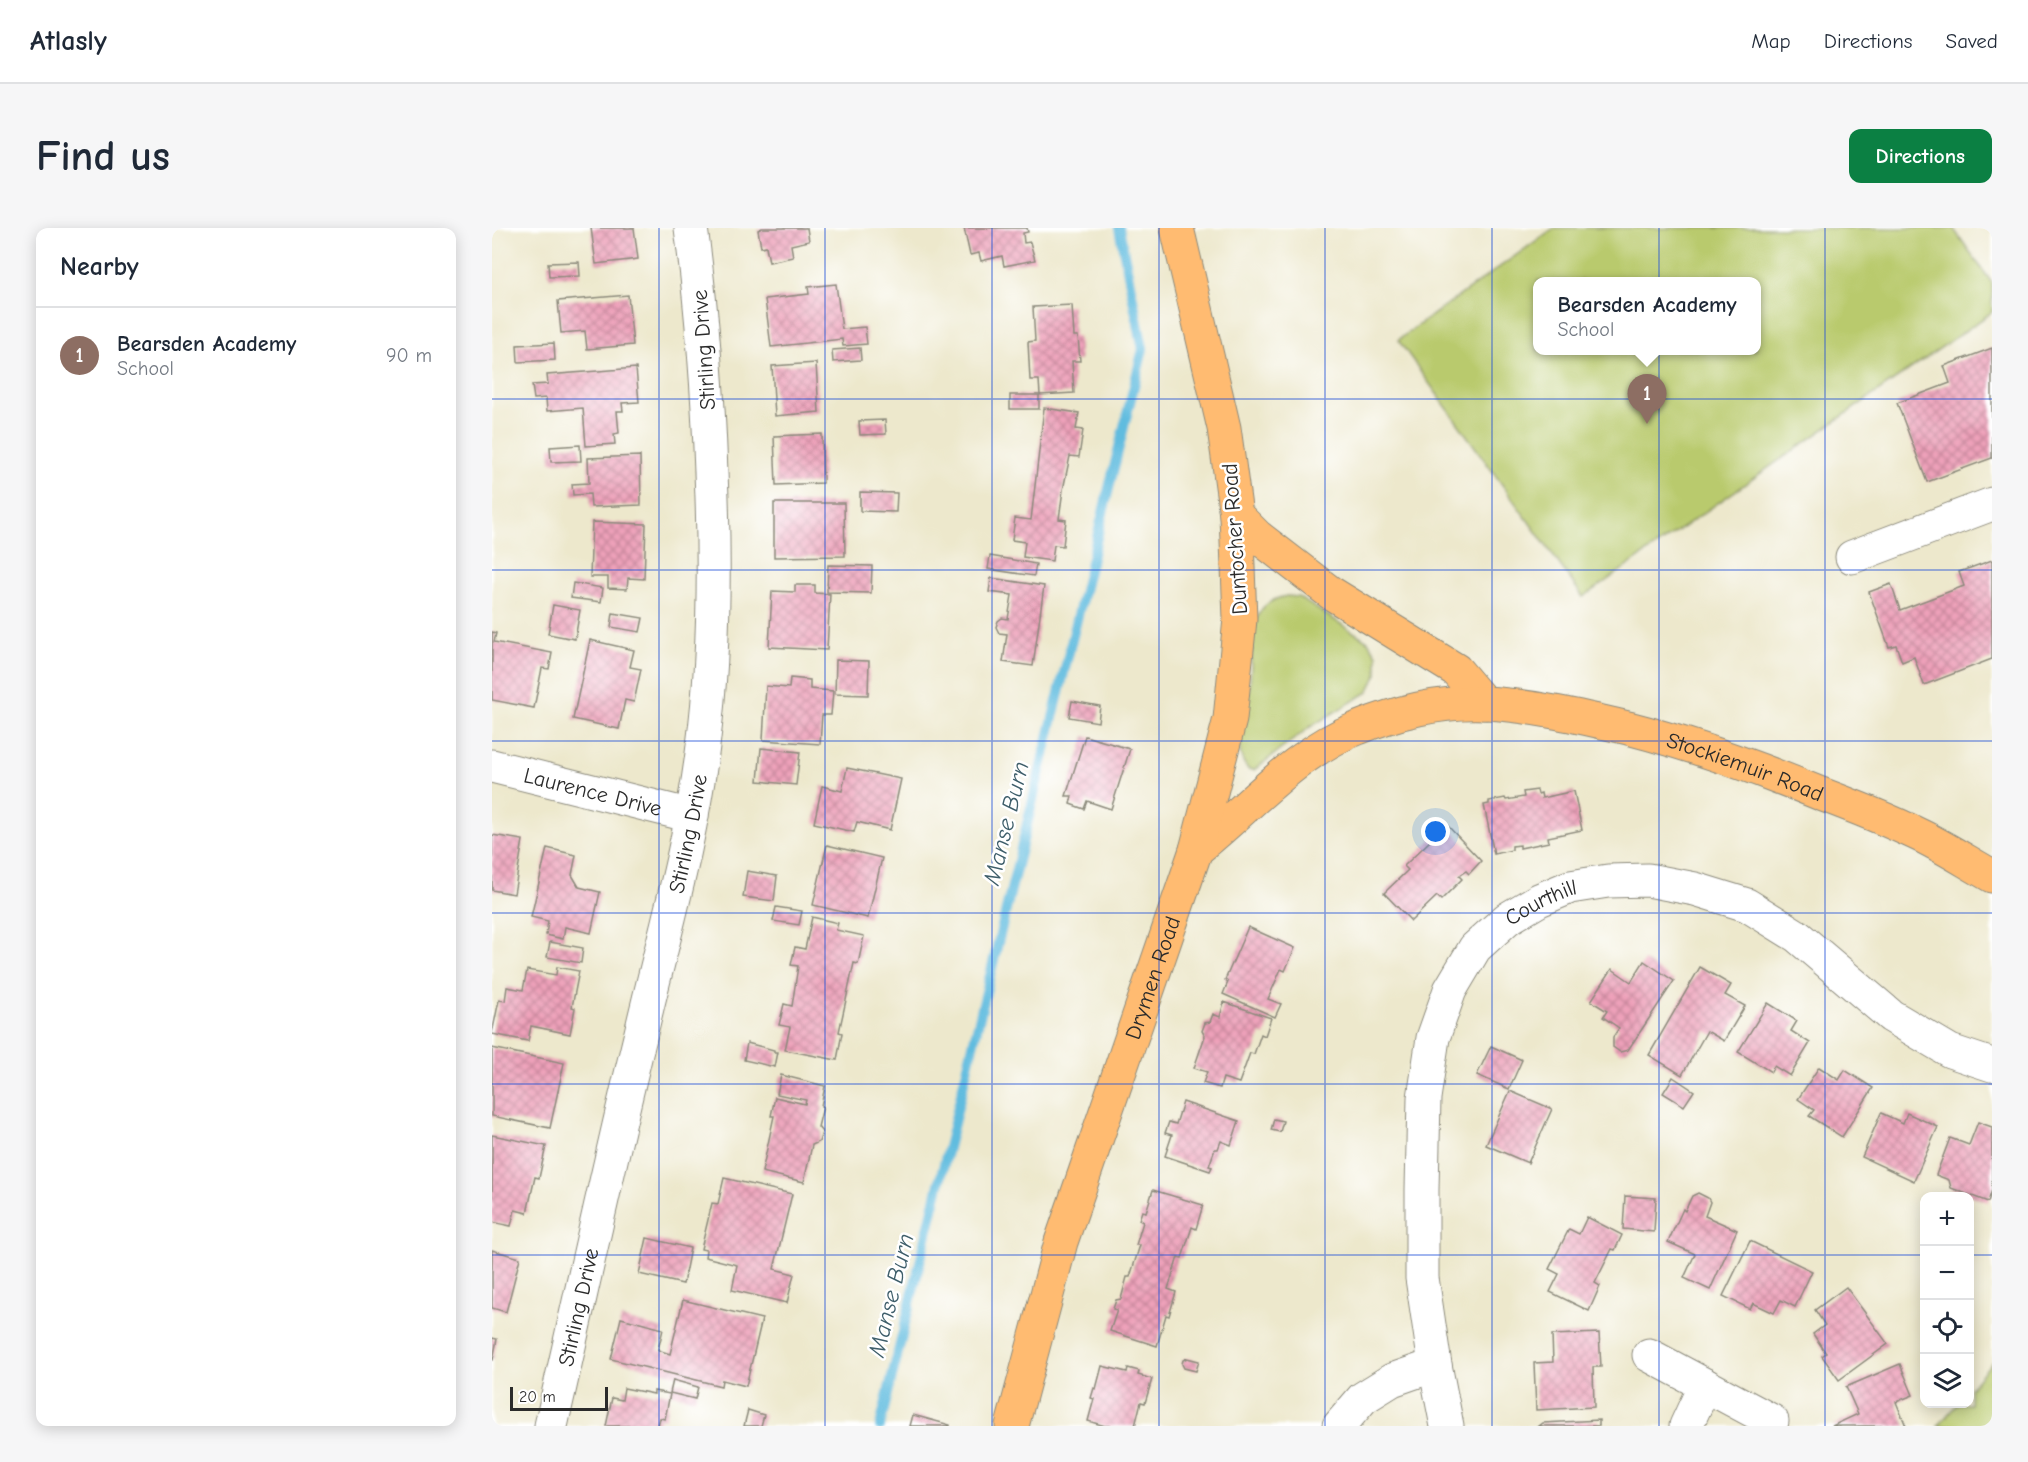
<!DOCTYPE html>
<meta charset="utf-8">
<style>
:root{--surface:#fff;--page:#f6f6f7;--text:#1f2937;--muted:#747a83;--line:#e0e1e3;--accent:#0b8043}
body{margin:0;font-family:"Comic Neue",sans-serif;background:var(--page);color:var(--text)}
.controls{position:absolute;right:18px;bottom:18px;display:grid;overflow:hidden;border-radius:12px;box-shadow:0 3px 15px #0003}
.controls button{width:54px;height:54px;display:grid;place-items:center;padding:0;border:0;border-bottom:2px solid var(--line);background:var(--surface);color:var(--text);font:30px sans-serif}
.scale{position:absolute;left:18px;bottom:15px;width:98px;box-sizing:border-box;padding-left:6px;border:3px solid #2b2b2b;border-top:0;font-size:16px;line-height:21px;white-space:nowrap;color:#2b2b2b;-webkit-text-stroke:4px #fff;paint-order:stroke}
.you{position:absolute;left:944px;top:604px;width:21px;height:21px;margin:-15px;border:4px solid #fff;border-radius:50%;background:#1a73e8;box-shadow:0 0 0 9px #1a73e833}
.badge{display:grid;place-items:center;width:39px;height:39px;border-radius:50%;background:var(--accent);color:#fff;font-size:20px;font-weight:700}
.pin{position:absolute;translate:-50% -50px;filter:drop-shadow(0 2px 3px #0008)}
.pin::after{content:'';position:absolute;top:32px;width:21px;height:18px;background:inherit;clip-path:polygon(0 0,100% 0,50% 100%)}
.popup{position:absolute;left:1041px;top:49px;width:228px;height:78px;box-sizing:border-box;display:grid;place-content:center;border-radius:12px;background:var(--surface);filter:drop-shadow(0 2px 4px #0005);font-size:20px;white-space:nowrap;color:var(--muted)}
.popup b{font-size:22px;color:var(--text)}
.popup::after{content:'';position:absolute;left:50%;top:100%;margin-left:-12px;border:12px solid transparent;border-top-color:var(--surface)}
.list{margin:0;padding:0;list-style:none}
h2{display:flex;justify-content:space-between;align-items:center;height:78px;margin:0;padding:0 24px;font-size:26px}
h2 small{font-size:20px;font-weight:400;color:var(--muted)}
.list li{display:grid;grid-template-columns:39px 1fr auto;gap:18px;align-items:center;box-sizing:border-box;height:96px;padding:0 24px;border-top:2px solid var(--line)}
.list b{display:block;font-size:22px;white-space:nowrap}
.list p{margin:0;font-size:20px;white-space:nowrap;color:var(--muted)}
.list em{font-size:20px;font-style:normal;color:var(--muted)}
.icon{flex:none;width:33px;height:33px;fill:none;stroke:currentColor;stroke-width:2;stroke-linecap:round;stroke-linejoin:round}
.map{position:relative;flex:none;width:1500px;height:1198px;overflow:hidden;border-radius:12px}
header{display:flex;align-items:center;gap:36px;box-sizing:border-box;height:84px;padding:0 30px;background:var(--surface);border-bottom:2px solid var(--line)}
header strong{font-size:28px}
nav{display:flex;gap:33px;margin-inline-start:auto;font-size:21px}
.intro{display:flex;align-items:center;justify-content:space-between;box-sizing:border-box;height:144px;padding:0 36px}
h1{margin:0;font-size:42px}
.button{padding:15px 27px;border-radius:12px;background:var(--accent);color:#fff;font-size:21px;font-weight:700}
main{display:flex;gap:36px;padding:0 36px}
aside{flex:1;background:var(--surface);border-radius:12px;box-shadow:0 3px 15px #0003}
.map>svg:first-child{display:block}
.grass{fill:#b9ca6d;stroke:#727a4c;stroke-width:1.5;fill-rule:evenodd}
.lines{fill:none;stroke-linecap:round;stroke-linejoin:round}
.stream{stroke:#61bcdf;stroke-width:10}
.building{fill:url(#building-cross-hatch)}
.minor-casing{stroke:#8c8a7c;stroke-width:35}
.major-casing{stroke:#8c8a7c;stroke-width:35}
.minor{stroke:#fff;stroke-width:33}
.major{stroke:#ffbb71;stroke-width:33}
.grid{fill:none;stroke:#1d4ed8;stroke-width:1.5;stroke-opacity:0.55}
.labels{text-anchor:middle;stroke-width:5;stroke-linejoin:round;paint-order:stroke}
.street-label{font-size:22px;fill:#2b2b2b;stroke:#fff}
.water-label{font-size:24px;font-style:italic;fill:#3e5e6a;stroke:#fff}
</style>
<header>
<strong>Atlasly</strong>
<nav><a>Map</a><a>Directions</a><a>Saved</a></nav>
</header>
<div class="intro"><h1>Find us</h1><a class="button">Directions</a></div>
<main>
<aside>
<h2>Nearby<small></small></h2>
<ul class="list">
<li><span class="badge" style="background:#8d6e63">1</span><div><b>Bearsden Academy</b><p>School</p></div><em>90 m</em></li>
</ul>
</aside>
<div class="map">
<svg width="1500" height="1198" viewBox="0 0 1500 1198">
<defs>
<pattern id="building-cross-hatch" width="8" height="8" patternUnits="userSpaceOnUse" patternTransform="scale(1.5)"><rect width="8" height="8" fill="#eea1ba"/><path d="M0 0l8 8M0 8l8-8" fill="none" stroke="#c18397"/></pattern>
</defs>
<rect width="100%" height="100%" fill="#fff"/>
<filter id="ink" filterUnits="userSpaceOnUse"><feTurbulence type="fractalNoise" baseFrequency=".0167" numOctaves="2"/><feDisplacementMap in="SourceGraphic" scale="12" xChannelSelector="R" yChannelSelector="G"/><feConvolveMatrix kernelMatrix="1 2 1 2 8 2 1 2 1" color-interpolation-filters="sRGB"/></filter>
<filter id="wash" filterUnits="userSpaceOnUse"><feTurbulence type="fractalNoise" baseFrequency=".008" numOctaves="4" result="noise"/><feDisplacementMap in="SourceGraphic" scale="24" xChannelSelector="R" yChannelSelector="G"/><feGaussianBlur stdDeviation="1.35" result="paint"/><feColorMatrix in="noise" values="0 0 0 0 0 0 0 0 0 0 0 0 0 0 0 0 0 1.4 0 .05"/><feComposite in="paint" operator="in"/></filter>
<g filter="url(#wash)">
<rect width="100%" height="100%" fill="#ede8cc"/>
<g class="grass">
<path d="M1062 0H1461L1500 55V84L1091 369 906 112ZM1264 53V122H1046V53Z"/>
<path d="M795 368 806 369 876 413 885 427V446L876 464 818 499 762 542 756 541C751 535 748 529 748 520 748 502 754 483 757 466 760 445 758 400 768 384 774 374 784 370 795 368Z"/>
<polygon points="1500,1134 1500,1198 1446,1198 1465,1176 1478,1176 1478,1160"/>
</g>
<g class="lines">
<polyline class="stream" points="388,1198 651,121 627,0"/>
</g>
<g id="blocks">
<g class="building">
<polygon points="99,0 142,0 146,31 104,36"/>
<polygon points="270,0 315,0 317,13 299,17 301,29 277,34 274,18 269,19 266,2"/>
<polygon points="472,0 535,0 536,4 531,5 532,15 538,14 543,32 512,38 510,28 489,33 487,25 478,27"/>
<polygon points="87,34 88,48 57,49 56,35"/>
<polygon points="344,56 350,101 373,99 375,116 351,118 350,111 279,119 273,71 317,66 316,59"/>
<polygon points="136,67 141,117 95,121 93,103 69,105 66,73"/>
<polygon points="580,77 582,108 586,108 588,133 580,133 582,165 548,167 547,152 538,152 536,114 543,113 541,79"/>
<polygon points="62,115 63,132 26,134 25,117"/>
<polygon points="368,120 369,132 341,134 340,122"/>
<polygon points="1500,120 1500,230 1435,254 1405,175 1458,155 1452,138"/>
<polygon points="324,135 327,184 283,188 280,138"/>
<polygon points="144,140 147,174 130,175 131,183 125,183 127,205 122,206 123,216 94,218 91,180 55,183 54,170 42,171 40,157 56,156 55,147"/>
<rect x="518" y="167" width="29" height="14"/>
<polygon points="552,180 587,185 584,201 591,202 587,229 578,228 571,262 567,291 574,292 571,318 562,317 560,333 531,329 533,314 520,312 523,290 539,292"/>
<polygon points="393,192 394,206 368,207 367,193"/>
<polygon points="330,206 331,255 284,257 282,208"/>
<polygon points="88,217 89,233 59,234 58,219"/>
<polygon points="148,228 149,277 99,279 98,266 81,267 80,256 97,255 96,230"/>
<polygon points="368,264 405,265 404,284 368,283"/>
<polygon points="282,275 352,275 353,328 282,329"/>
<polygon points="100,294 154,296 152,351 136,350 135,361 116,360 116,349 98,349"/>
<polygon points="498,328 544,336 542,348 496,341"/>
<polygon points="1500,332 1500,431 1432,457 1422,429 1410,434 1404,417 1397,419 1377,364 1399,356 1408,382 1472,358 1467,344"/>
<polygon points="336,337 380,338 379,365 335,364"/>
<polygon points="499,350 552,358 541,438 511,434 515,406 507,405 504,399 506,393 510,390 516,391 520,367 497,364"/>
<polygon points="81,355 111,360 109,374 79,370"/>
<polygon points="303,357 323,357 323,365 338,366 335,422 277,419 280,363 303,364"/>
<polygon points="61,377 88,382 83,411 56,406"/>
<polygon points="121,385 151,390 148,404 119,399"/>
<polygon points="0,404 4,405 2,414 60,425 57,441 50,440 42,480 0,472"/>
<polygon points="98,412 142,422 138,439 149,441 142,474 133,472 127,501 81,491"/>
<polygon points="344,432 377,433 376,467 343,466"/>
<polygon points="298,450 318,452 318,461 341,463 339,487 330,487 328,516 271,512 274,458 297,460"/>
<polygon points="580,473 608,478 606,494 577,489"/>
<polygon points="593,508 638,521 619,581 595,573 592,581 578,576 580,568 574,568"/>
<polygon points="269,520 308,524 304,557 266,553"/>
<polygon points="355,540 409,551 398,602 365,594 362,604 322,595 330,558 350,563"/>
<polygon points="1045,562 1046,566 1049,565 1050,570 1082,563 1090,602 1056,609 1057,614 1028,620 1028,617 1020,618 1020,622 1002,626 992,577 997,576 997,573 1013,570 1014,572 1032,569 1031,564"/>
<polygon points="955,597 989,633 977,646 974,643 968,647 967,648 970,651 949,672 945,668 919,693 892,665 916,642 912,638 940,611 937,609 949,598 951,600"/>
<polygon points="0,607 31,612 22,666 0,662"/>
<polygon points="335,617 390,630 376,690 321,677"/>
<polygon points="55,620 84,627 80,647 87,659 108,664 99,705 73,699 71,711 54,707 56,693 39,689"/>
<polygon points="255,643 285,648 282,673 251,669"/>
<polygon points="284,679 310,683 307,697 281,693"/>
<polygon points="320,689 346,695 344,702 372,708 366,736 362,735 354,772 347,804 350,805 345,832 293,822 298,799 287,797 292,776 300,778 306,738 299,737 303,719 313,721"/>
<polygon points="756,699 803,720 793,743 789,741 776,771 789,776 783,789 731,766 736,754 733,752"/>
<polygon points="58,714 91,720 89,735 55,729"/>
<polygon points="1152,733 1182,753 1136,822 1128,824 1121,819 1121,809 1127,800 1111,789 1115,783 1099,773 1120,741 1139,754"/>
<polygon points="65,739 87,743 80,779 83,780 78,806 39,798 36,813 0,806 7,772 13,773 15,759 31,762 35,742 64,747"/>
<polygon points="1208,739 1239,757 1233,767 1253,778 1232,813 1215,803 1190,847 1157,827"/>
<polygon points="732,774 779,790 773,808 769,806 762,826 758,825 747,855 731,850 728,860 711,855 715,844 702,840 713,808 710,803 713,795 718,794 721,786 728,789"/>
<polygon points="1276,775 1305,793 1299,803 1318,815 1298,848 1282,838 1279,844 1246,824"/>
<polygon points="255,815 282,822 282,824 286,824 283,839 252,832"/>
<polygon points="999,818 1030,832 1017,861 985,847"/>
<polygon points="0,820 72,835 58,900 0,888"/>
<polygon points="1327,839 1347,852 1353,842 1381,860 1350,909 1317,888 1322,882 1306,871"/>
<polygon points="289,847 333,858 329,878 331,879 326,899 330,904 327,914 320,917 312,954 270,944 282,888 279,888 283,869 313,876 314,872 285,866"/>
<polygon points="1181,849 1202,863 1192,878 1171,865"/>
<polygon points="1018,863 1060,881 1036,935 994,917"/>
<polygon points="691,874 747,893 739,917 729,913 726,921 723,921 717,938 720,939 718,943 673,928 680,907 673,905 677,894 684,896"/>
<polygon points="1389,885 1411,895 1415,885 1446,899 1422,953 1370,929"/>
<polygon points="782,891 791,893 788,904 779,902"/>
<polygon points="1486,894 1500,899 1500,962 1496,974 1459,960 1457,952 1444,947 1458,910 1477,917"/>
<polygon points="0,907 54,918 47,950 43,949 35,985 23,982 19,998 0,994"/>
<polygon points="232,950 300,966 282,1041 302,1046 295,1075 240,1062 245,1037 213,1029 214,1022 209,1021 220,975 226,976"/>
<polygon points="661,962 711,977 704,1001 700,999 690,1030 686,1029 676,1061 684,1064 677,1088 674,1087 665,1118 618,1103 625,1082 621,1081 624,1072 629,1071 635,1049 638,1049 648,1017 644,1017 651,994 647,992 650,983 654,984"/>
<polygon points="1206,965 1216,970 1218,974 1213,988 1245,1002 1218,1062 1192,1050 1203,1026 1176,1014 1191,981 1193,983 1200,968"/>
<polygon points="1133,968 1164,970 1162,1004 1131,1001"/>
<polygon points="1095,989 1130,1007 1123,1022 1120,1021 1103,1055 1108,1058 1097,1083 1058,1064 1067,1046 1057,1041 1077,1001 1087,1006"/>
<polygon points="155,1010 198,1020 191,1056 147,1046"/>
<polygon points="1258,1013 1320,1043 1303,1079 1289,1072 1282,1085 1261,1075 1258,1081 1231,1068"/>
<polygon points="0,1022 28,1030 14,1084 0,1080"/>
<polygon points="1354,1059 1396,1116 1347,1152 1330,1128 1334,1125 1321,1106 1333,1097 1323,1082"/>
<polygon points="191,1072 270,1091 254,1158 230,1152 229,1158 119,1131 129,1090 171,1101 166,1122 178,1126"/>
<polygon points="1107,1105 1109,1139 1101,1139 1102,1179 1044,1182 1042,1135 1061,1134 1060,1107"/>
<polygon points="0,1110 5,1111 1,1132 0,1132"/>
<polygon points="695,1130 707,1133 704,1143 692,1140 690,1136 691,1132"/>
<polygon points="1408,1136 1421,1167 1404,1174 1414,1198 1340,1198 1366,1186 1354,1159"/>
<polygon points="610,1138 635,1144 636,1140 647,1143 646,1147 660,1151 653,1175 649,1174 643,1198 613,1198 596,1193 602,1171 599,1170 602,1160 604,1161"/>
<polygon points="181,1152 206,1159 203,1171 178,1165"/>
<polygon points="132,1160 162,1166 162,1163 178,1166 173,1191 168,1190 166,1198 114,1198 120,1170 130,1172"/>
<polygon points="256,1182 272,1187 269,1198 252,1198"/>
<polygon points="421,1187 458,1197 458,1198 418,1198"/>
<polygon points="1107,1192 1107,1198 1047,1198 1051,1195"/>
</g>
</g>
</g>
<g filter="url(#ink)">
<use href="#blocks" fill-opacity="0" stroke="#8c8a7c" stroke-width="1.5"/>
<g class="lines">
<g class="minor-casing">
<g id="minor">
<polyline points="1360,329 1500,276"/>
<path id="s1" d="M0 538 200 588"/>
<polyline points="1157,1127 1280,1193"/>
<path id="s2" d="M59 1198C89 1067 117 935 149 805 171 710 199 615 211 518 223 427 223 335 219 244 216 162 210 81 199 0"/>
<polyline points="847,1198 871,1170 900,1152 943,1137"/>
<path id="s3" d="M955 1198 943 1137 930 1050V962L932 870 941 810 958 762 983 720 1015 691 1047 672 1078 659 1116 653 1156 652 1203 661 1255 677 1305 708 1399 788 1458 823 1500 837"/>
<polyline points="1194,1198 1213,1157"/>
</g>
</g>
<g class="major-casing">
<g id="major">
<polyline points="744,287 765,308 839,365 964,442 992,475"/>
<path id="s4" d="M704 622C756 581 803 524 866 500 905 484 951 473 994 475 1042 478 1089 489 1136 500 1202 517 1266 540 1329 566 1361 578 1394 591 1425 606 1451 618 1475 634 1500 648"/>
<path id="s5" d="M520 1198 569 1014 704 622 738 491 748 391 744 287 732 200 685 0"/>
</g>
</g>
<use href="#minor" class="minor"/>
<use href="#major" class="major"/>
</g>
</g>
<path class="grid" d="M167 0V1198M333 0V1198M500 0V1198M667 0V1198M833 0V1198M1000 0V1198M1167 0V1198M1333 0V1198M0 171H1500M0 342H1500M0 513H1500M0 685H1500M0 856H1500M0 1027H1432M1478 1027H1500"/>
<g class="labels">
<g class="street-label">
<text transform="translate(211 122) rotate(-94)" y="8">Stirling Drive</text>
<text transform="translate(742 311) rotate(-94)" y="8">Duntocher Road</text>
<text dy="8" stroke="none"><textPath href="#s4" startOffset="603">Stockiemuir Road</textPath></text>
<text dy="8" stroke="none"><textPath href="#s1" startOffset="104">Laurence Drive</textPath></text>
<text dy="8" stroke="none"><textPath href="#s2" startOffset="608">Stirling Drive</textPath></text>
<text dy="8" stroke="none"><textPath href="#s3" startOffset="572">Courthill</textPath></text>
<text dy="8" stroke="none"><textPath href="#s5" startOffset="470">Drymen Road</textPath></text>
<text dy="8" stroke="none"><textPath href="#s2" startOffset="122">Stirling Drive</textPath></text>
</g>
<g class="water-label">
<text transform="translate(514 595) rotate(-76)" y="8">Manse Burn</text>
<text transform="translate(399 1067) rotate(-76)" y="8">Manse Burn</text>
</g>
</g>
</svg>
<div class="controls">
<button>+</button>
<button>−</button>
<button><svg class="icon" aria-label="locate" viewBox="0 0 24 24"><circle cx="12" cy="12" r="6"/><path d="M12 2v4M12 18v4M2 12h4M18 12h4"/></svg></button>
<button><svg class="icon" aria-label="layers" viewBox="0 0 24 24"><path d="M12 4l9 5-9 5-9-5zM3 14l9 5 9-5"/></svg></button>
</div>
<div class="scale">20 m</div>
<div class="you"></div>
<div class="pin badge" style="left:1155px;top:196px;background:#8d6e63">1</div>
<div class="popup"><b>Bearsden Academy</b>School</div>
</div>
</main>
